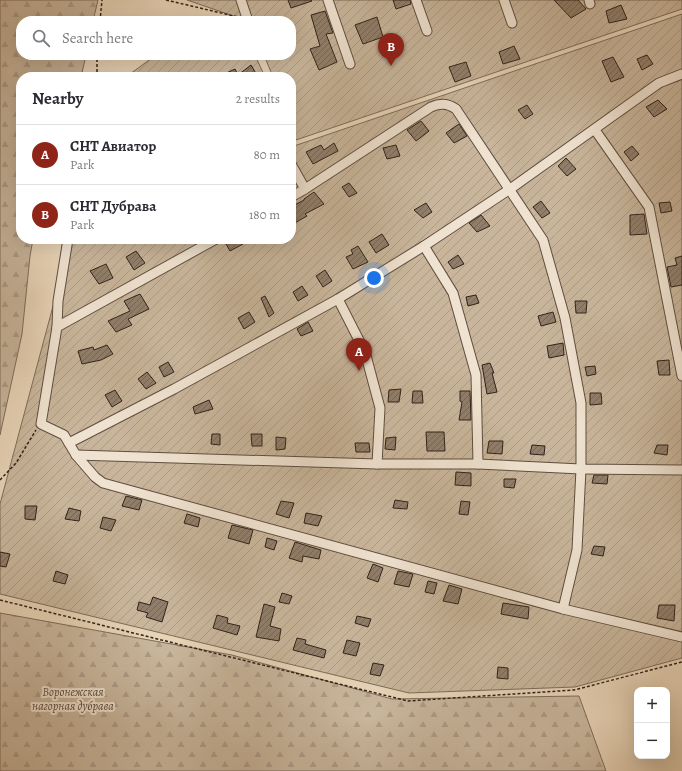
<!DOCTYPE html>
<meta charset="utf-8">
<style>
:root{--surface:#fff;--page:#f7f7f7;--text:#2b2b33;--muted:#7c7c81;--line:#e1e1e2;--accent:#8f2418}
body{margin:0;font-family:Alegreya,serif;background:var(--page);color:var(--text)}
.controls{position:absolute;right:12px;bottom:12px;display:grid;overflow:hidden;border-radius:8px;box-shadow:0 4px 16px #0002}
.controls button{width:36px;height:36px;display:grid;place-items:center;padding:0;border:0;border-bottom:1px solid var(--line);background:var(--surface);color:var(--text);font:20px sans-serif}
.you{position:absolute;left:374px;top:278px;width:14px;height:14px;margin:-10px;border:3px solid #fff;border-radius:50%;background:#1a73e8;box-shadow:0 0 0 6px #1a73e833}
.badge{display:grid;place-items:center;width:26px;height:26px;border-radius:50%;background:var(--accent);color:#fff;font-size:13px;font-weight:700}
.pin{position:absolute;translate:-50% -33px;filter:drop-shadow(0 1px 2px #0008)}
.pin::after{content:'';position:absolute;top:21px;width:14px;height:12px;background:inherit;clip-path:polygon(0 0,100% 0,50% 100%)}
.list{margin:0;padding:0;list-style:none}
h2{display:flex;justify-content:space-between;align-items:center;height:52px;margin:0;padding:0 16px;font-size:17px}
h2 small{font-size:13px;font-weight:400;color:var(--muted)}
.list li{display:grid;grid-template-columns:26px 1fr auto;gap:12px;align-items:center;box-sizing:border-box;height:60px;padding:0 16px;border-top:1px solid var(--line)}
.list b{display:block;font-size:15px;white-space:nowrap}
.list p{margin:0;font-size:13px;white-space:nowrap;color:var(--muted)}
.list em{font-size:13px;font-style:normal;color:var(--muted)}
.icon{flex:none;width:22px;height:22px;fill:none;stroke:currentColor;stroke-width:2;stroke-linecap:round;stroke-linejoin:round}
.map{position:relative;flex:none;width:682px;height:771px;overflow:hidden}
.search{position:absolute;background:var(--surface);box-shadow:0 4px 16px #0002;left:16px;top:16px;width:280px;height:44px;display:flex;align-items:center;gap:10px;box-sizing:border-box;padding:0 14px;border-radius:16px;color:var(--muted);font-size:15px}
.panel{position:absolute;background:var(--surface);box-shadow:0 4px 16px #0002;left:16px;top:72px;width:280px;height:172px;border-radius:16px}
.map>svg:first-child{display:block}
.forest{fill:url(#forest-firs);stroke:#7d6c5a}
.garden{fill:url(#garden-furrows);stroke:#7d6c5a}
.building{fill:url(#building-hatch);stroke:#32221a}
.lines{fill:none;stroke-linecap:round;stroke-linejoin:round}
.minor-casing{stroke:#5f4e41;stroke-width:11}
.path{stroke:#32221a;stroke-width:1.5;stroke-dasharray:3 2;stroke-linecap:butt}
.minor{stroke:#efe2d0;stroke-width:9}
.labels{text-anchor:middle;stroke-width:4;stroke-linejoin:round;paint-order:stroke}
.park-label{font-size:12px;font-style:italic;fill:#58473a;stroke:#efe2d0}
</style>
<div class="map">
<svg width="682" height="771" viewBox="0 0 682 771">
<defs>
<pattern id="forest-firs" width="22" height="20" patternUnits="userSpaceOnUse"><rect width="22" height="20" fill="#c8b59b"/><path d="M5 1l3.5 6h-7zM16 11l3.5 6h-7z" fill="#ac9b85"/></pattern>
<pattern id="garden-furrows" width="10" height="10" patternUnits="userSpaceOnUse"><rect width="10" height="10" fill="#c8b59b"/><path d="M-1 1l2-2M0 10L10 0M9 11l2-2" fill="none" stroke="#ac9b85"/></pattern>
<pattern id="building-hatch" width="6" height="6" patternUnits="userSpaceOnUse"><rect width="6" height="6" fill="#907e6b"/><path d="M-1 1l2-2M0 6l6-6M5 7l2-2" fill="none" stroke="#766757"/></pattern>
</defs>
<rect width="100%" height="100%" fill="#e7d3b6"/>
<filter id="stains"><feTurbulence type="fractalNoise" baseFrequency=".005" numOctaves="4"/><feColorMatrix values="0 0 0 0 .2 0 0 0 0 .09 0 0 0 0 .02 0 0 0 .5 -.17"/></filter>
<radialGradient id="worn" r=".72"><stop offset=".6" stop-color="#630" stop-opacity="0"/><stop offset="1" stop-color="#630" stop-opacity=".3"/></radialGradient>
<g class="forest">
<polygon points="0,0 98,0 93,21 21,21 21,55 86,55 81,77 21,77 21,239 33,239 30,256 22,334 0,435"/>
<polygon points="0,613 232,655 392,699 579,696 606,771 0,771"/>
</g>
<g class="garden">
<polygon points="187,0 682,0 682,9 296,140 291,126 291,77 273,77 264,55 291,55 291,21 248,21"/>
<polygon points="682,14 682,658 575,687 409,693 0,594 0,504 71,239 291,239 291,140 294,146"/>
<polygon points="156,55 255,55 265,77 127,77 130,74"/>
</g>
<g class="building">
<polygon points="288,0 311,0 312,1 291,8"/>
<polygon points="393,0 410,0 411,4 396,9"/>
<polygon points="554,0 578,0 586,9 571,18"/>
<polygon points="621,5 627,19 609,23 606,11"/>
<polygon points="325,11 333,33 326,34 337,62 319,70 310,49 320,46 311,15"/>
<polygon points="377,17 383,37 363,44 355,25"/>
<polygon points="514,46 520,59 503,64 499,52"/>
<polygon points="647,55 653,64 642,70 637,59"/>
<polygon points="613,57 624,77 611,82 602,61"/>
<polygon points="466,62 471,76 455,82 449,67"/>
<polygon points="251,65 258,77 218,77 235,69 238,75"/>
<polygon points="658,100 667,109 654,117 646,107"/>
<polygon points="527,105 533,114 525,119 518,110"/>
<polygon points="421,121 429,131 416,141 407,130"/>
<polygon points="459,124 467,136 454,143 446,133"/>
<polygon points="334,143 338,151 313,164 306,152 321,145 324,150"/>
<polygon points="396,145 400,156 387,159 383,148"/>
<polygon points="632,146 639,154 631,161 624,152"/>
<polygon points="566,158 576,169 567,176 558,166"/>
<polygon points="349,183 357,193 349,197 342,187"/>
<polygon points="314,192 324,204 305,214 307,216 291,225 291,207 304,200 304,199"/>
<polygon points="541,201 550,213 542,218 533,207"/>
<polygon points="670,202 672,211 661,213 659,203"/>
<polygon points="426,203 432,212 423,218 414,210"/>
<polygon points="644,214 647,234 630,235 630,215"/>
<polygon points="481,215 490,226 477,232 469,223"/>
<polygon points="382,234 389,245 376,253 369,242"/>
<polygon points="230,239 239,239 243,244 230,251 225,242"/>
<polygon points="358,246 368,262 353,269 346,257 353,254 351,250"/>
<polygon points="136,251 145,263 134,270 126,257"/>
<polygon points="458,255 464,264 453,269 448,262"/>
<polygon points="682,256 682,285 671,287 667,267 677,265 675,258"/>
<polygon points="106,264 113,278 99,284 90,271"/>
<polygon points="325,270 332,281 323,287 316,276"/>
<polygon points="302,286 308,295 298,301 293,292"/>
<polygon points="140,294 149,309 128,319 132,325 116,332 108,321 130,311 124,301"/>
<polygon points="476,295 479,303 468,306 466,297"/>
<polygon points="265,296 274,313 269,317 261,298"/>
<polygon points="575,301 587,301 586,313 576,313"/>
<polygon points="249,312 255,322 244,329 238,318"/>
<polygon points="553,312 556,322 541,326 538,316"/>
<polygon points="308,322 313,331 301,336 297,329"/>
<polygon points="563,343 564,355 549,358 547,346"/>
<polygon points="107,345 113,354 101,360 82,364 78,351 93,347 94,350"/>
<polygon points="669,360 670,375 659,375 657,361"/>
<polygon points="168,362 174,372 164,377 159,367"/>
<polygon points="490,363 494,373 492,373 497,392 487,394 482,365"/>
<polygon points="595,366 596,374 587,376 585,367"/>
<polygon points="147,372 156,383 146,389 138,379"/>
<polygon points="401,389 399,402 388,402 389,390"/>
<polygon points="115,390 122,401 112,407 105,395"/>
<polygon points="413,391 422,391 423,403 412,403"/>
<polygon points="460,391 470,391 471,420 459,420 462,402 460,401"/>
<polygon points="590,393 601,393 602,404 590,405"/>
<polygon points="209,400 213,409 195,414 193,407"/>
<polygon points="426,432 444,432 445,451 427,451"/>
<polygon points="212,434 220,434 220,445 211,444"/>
<polygon points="251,434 262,434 262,446 252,446"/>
<polygon points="276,437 286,438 285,449 276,450"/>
<polygon points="396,437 395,450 385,449 386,438"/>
<polygon points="489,441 503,441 502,454 487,453"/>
<polygon points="355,443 369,443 370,452 356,452"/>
<polygon points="532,445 545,446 544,455 530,454"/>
<polygon points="657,445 668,445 667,455 654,453"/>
<polygon points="456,472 471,473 471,486 455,485"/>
<polygon points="594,475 608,475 607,484 592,483"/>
<polygon points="504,479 516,479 514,488 504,487"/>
<polygon points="126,496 142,500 139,510 122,506"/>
<polygon points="395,500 408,502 407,509 393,508"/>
<polygon points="281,501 294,503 289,518 276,514"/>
<polygon points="461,501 470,502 468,515 459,514"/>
<polygon points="25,506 37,506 35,520 25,519"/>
<polygon points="69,508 81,511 79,521 65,519"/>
<polygon points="306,513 322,516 318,526 304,523"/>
<polygon points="187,514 200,518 198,527 184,523"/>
<polygon points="103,517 116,520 111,531 100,528"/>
<polygon points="232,525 253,530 249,544 228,538"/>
<polygon points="267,538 277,541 274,550 265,547"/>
<polygon points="295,542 321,550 319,559 303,556 302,562 289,558"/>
<polygon points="594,546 605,547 603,556 591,554"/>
<polygon points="0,552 10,554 6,567 0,566"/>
<polygon points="373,564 383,568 378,582 367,578"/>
<polygon points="56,571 68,575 65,584 53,581"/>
<polygon points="398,571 413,574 409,587 394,584"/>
<polygon points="428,581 437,583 434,594 425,592"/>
<polygon points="449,585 462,589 458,604 443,601"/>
<polygon points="282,593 292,596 289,604 279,602"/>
<polygon points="153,597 168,602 162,622 146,617 148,613 137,610 139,602 150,605"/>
<polygon points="503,603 529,607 528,619 501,614"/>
<polygon points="264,604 275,607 270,626 281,629 279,641 256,637"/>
<polygon points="659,605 675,605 674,621 657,618"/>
<polygon points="217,615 228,618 227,623 240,626 237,635 213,628"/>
<polygon points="357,616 371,619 368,627 355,623"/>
<polygon points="297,638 306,640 305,644 326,650 324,658 293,650"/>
<polygon points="347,640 360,643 356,656 343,653"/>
<polygon points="373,663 384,665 380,676 370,674"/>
<polygon points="498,667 508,668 508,679 497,678"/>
</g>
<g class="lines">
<g class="minor-casing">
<g id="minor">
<polyline points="241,0 248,21"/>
<polyline points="328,0 350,64"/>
<polyline points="416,0 427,31"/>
<polyline points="504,0 512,23"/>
<polyline points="589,0 590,4"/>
<polyline points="595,130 649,207 682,376"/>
<polyline points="291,164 305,189"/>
<path d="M291 197 305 189 431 107C440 103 447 103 456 109L543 240 565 318 581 403V469L577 550 563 609"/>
<polyline points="68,239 58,301 57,327 41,424 64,435 76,455 95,477 103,483 563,609 682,637"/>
<polyline points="424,246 453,293 476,375 478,464"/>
<polyline points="338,299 365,352 380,408 377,464"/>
<polyline points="57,327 216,239"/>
<polyline points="69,443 174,389 338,299 424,246 510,189 659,83 682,74"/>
<polyline points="76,455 377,464 478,464 581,469 682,470"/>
</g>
</g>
<g class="path">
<polyline points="166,0 238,17"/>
<polyline points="100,21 102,0"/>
<polyline points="97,77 97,55"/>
<polyline points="0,480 16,463 36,430"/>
<polyline points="0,600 408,701 574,690 682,662"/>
</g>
<use href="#minor" class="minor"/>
</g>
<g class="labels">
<g class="park-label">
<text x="73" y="696">Воронежская<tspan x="73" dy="14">нагорная дубрава</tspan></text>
</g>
</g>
<rect width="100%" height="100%" filter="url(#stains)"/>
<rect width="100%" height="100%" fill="url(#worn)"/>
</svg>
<div class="controls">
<button>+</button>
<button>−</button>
</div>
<div class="you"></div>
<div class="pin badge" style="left:359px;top:371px">A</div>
<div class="pin badge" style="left:391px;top:66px">B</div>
<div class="search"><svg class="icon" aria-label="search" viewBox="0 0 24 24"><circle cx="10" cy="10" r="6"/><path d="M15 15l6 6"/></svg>Search here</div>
<section class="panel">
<h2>Nearby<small>2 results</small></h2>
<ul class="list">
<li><span class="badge">A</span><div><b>СНТ Авиатор</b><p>Park</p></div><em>80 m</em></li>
<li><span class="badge">B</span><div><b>СНТ Дубрава</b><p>Park</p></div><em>180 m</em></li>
</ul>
</section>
</div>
